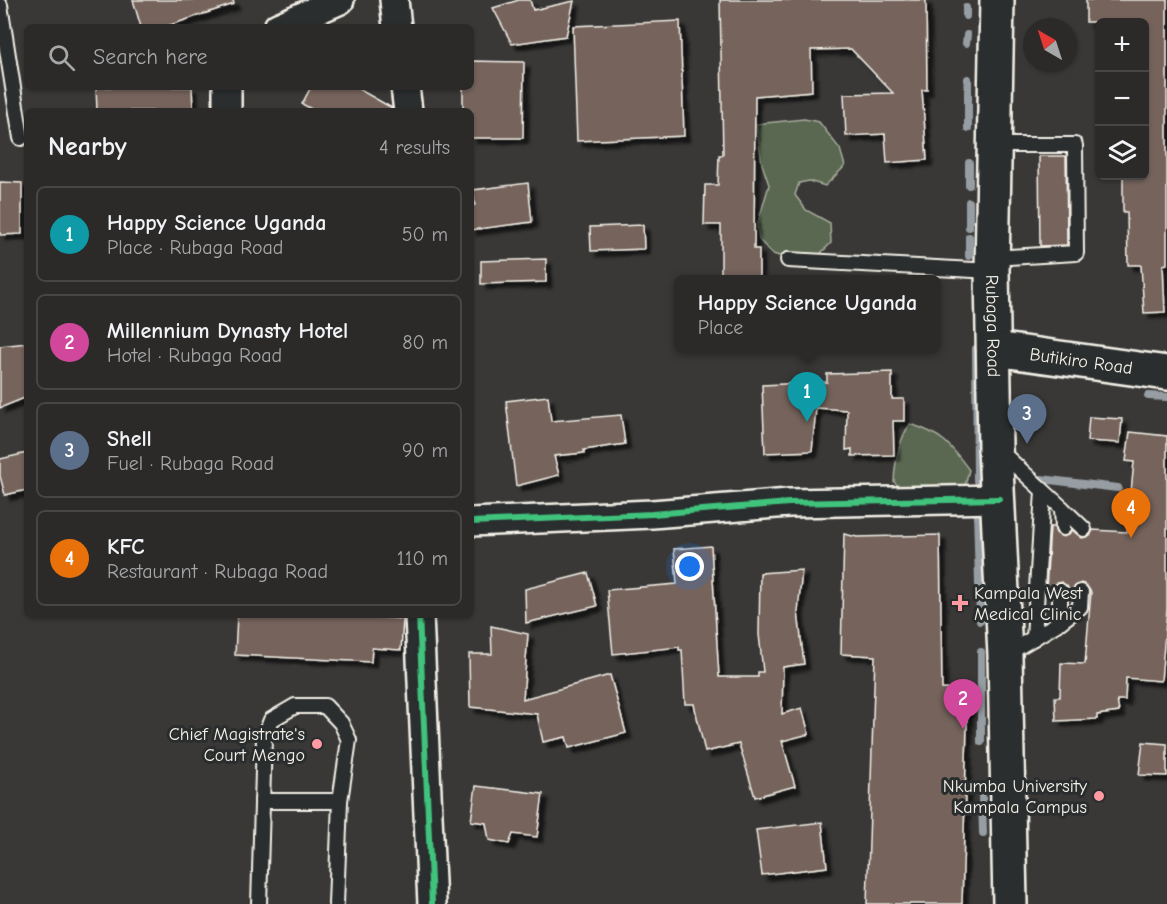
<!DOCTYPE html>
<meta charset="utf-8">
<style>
:root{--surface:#2b2a29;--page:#333231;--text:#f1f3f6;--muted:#a6a7a8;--line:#474646;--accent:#ff9aa2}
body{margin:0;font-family:"Comic Neue",sans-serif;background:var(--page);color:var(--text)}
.controls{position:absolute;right:18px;top:18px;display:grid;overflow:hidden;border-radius:9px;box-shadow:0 2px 4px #0004}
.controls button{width:54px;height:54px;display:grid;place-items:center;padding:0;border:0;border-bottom:2px solid var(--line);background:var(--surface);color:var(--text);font:30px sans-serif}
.compass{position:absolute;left:1023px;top:18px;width:54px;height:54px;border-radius:50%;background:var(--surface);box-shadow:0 2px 4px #0004;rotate:321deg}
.you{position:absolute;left:690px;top:567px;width:21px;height:21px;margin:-15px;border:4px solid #fff;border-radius:50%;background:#1a73e8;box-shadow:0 0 0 9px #1a73e833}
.badge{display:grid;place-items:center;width:39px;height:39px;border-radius:50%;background:var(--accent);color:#fff;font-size:20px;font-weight:700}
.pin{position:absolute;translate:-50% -50px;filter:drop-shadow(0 2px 3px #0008)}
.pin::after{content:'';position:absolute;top:32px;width:21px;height:18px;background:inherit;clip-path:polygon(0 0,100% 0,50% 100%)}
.popup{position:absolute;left:674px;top:275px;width:267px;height:78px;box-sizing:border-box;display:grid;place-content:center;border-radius:9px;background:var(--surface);filter:drop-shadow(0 2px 4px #0005);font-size:20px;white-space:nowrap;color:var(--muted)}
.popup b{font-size:22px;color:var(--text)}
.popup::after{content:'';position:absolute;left:50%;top:100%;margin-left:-12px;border:12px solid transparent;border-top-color:var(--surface)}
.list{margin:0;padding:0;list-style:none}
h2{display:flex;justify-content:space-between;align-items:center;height:78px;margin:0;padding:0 24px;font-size:26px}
h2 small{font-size:20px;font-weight:400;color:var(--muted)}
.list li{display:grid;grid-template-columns:39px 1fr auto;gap:18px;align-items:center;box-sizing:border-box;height:96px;margin:0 12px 12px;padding:0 12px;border:2px solid var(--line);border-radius:9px}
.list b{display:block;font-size:22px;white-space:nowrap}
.list p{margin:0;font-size:20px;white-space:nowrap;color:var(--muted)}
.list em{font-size:20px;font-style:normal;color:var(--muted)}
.icon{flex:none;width:33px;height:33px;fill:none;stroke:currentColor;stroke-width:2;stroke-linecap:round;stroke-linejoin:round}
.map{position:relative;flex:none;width:1167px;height:904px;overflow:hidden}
.search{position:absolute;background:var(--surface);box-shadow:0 2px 4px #0004;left:24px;top:24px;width:450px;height:66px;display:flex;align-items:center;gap:15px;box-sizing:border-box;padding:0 21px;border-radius:9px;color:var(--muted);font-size:22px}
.panel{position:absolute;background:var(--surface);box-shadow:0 2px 4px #0004;left:24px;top:108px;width:450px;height:510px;border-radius:9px}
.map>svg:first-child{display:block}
.green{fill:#5a6851;stroke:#a7ac9c;stroke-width:1.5}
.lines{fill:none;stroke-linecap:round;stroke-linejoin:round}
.stream{stroke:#979ea3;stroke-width:8}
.building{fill:#74635c;stroke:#f4f1e8;stroke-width:1.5;filter:url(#shadow)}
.lane-casing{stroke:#f4f1e8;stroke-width:18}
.street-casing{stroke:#f4f1e8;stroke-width:32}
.secondary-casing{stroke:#f4f1e8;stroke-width:38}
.lane{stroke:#2a2d2e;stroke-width:14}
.street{stroke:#2a2d2e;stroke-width:27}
.secondary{stroke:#2a2d2e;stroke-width:33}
.cycleway-casing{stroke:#2a2d2e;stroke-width:10}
.cycleway{stroke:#40c37c;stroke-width:6}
.poi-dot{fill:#ff9aa2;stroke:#2a2d2e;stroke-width:2}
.labels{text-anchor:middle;stroke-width:6;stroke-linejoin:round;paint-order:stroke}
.street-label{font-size:18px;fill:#f4f1e8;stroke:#2a2d2e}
.poi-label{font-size:18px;fill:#f4f1e8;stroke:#2a2d2e;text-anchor:end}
</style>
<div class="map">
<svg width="1167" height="904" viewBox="0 0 1167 904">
<defs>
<filter id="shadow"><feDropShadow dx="5.5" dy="5.5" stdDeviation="1.5" flood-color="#0009"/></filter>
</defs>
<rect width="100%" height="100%" fill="#393837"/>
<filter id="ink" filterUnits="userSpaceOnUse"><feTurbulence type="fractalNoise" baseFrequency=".0167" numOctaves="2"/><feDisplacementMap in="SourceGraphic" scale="12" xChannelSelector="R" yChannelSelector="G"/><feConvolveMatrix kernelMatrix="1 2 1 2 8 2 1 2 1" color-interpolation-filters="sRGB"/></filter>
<g filter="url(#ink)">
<g class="green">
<polygon points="804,119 819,122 840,149 845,166 825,186 809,181 799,183 795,195 806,210 830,223 831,243 809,265 773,254 759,240 757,226 769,185 762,164 756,124"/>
<path d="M910 424C942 434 950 444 969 470L965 486 932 513 894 482C895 462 898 441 910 424Z"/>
</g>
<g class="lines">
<g class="stream">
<polyline points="966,8 966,16"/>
<polyline points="966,43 967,35"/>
<polyline points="968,79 968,128"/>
<polyline points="969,185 969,163"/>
<polyline points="969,202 969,227"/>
<polyline points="969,237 969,256"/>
<polyline points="976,349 977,480"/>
<polyline points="1148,396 1167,397"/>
<polyline points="1041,479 1118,488"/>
<polyline points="977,509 980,621"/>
<polyline points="981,652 981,742"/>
<polyline points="982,797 983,833"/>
</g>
</g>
<g class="building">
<polygon points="133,0 233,0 234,4 164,27 141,27"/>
<polygon points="519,0 530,0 533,10 574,1 566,36 512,44 493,8"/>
<polygon points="720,0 926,0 927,90 922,90 927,160 887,163 885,134 846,136 844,94 893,93 851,49 811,50 812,91 755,96 754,249 759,249 759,279 721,279 721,225 704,225 705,185 718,185 719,155 723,155"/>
<polygon points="1086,0 1167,0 1167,264 1163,265 1165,312 1144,313 1141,265 1128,265 1127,212 1123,212 1123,176 1144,176 1144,22 1086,22"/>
<polygon points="680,21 684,136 577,141 573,26"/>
<polygon points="471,61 524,62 523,138 471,138 471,111 463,111 463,87 471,87"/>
<polygon points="96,87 192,87 193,111 97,111"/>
<polygon points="311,87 355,87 392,108 392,111 315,111 302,104"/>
<polygon points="1039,156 1066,156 1067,245 1040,246"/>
<polygon points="0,182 22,183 22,234 0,235"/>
<polygon points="528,183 532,222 471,230 471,206 475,205 473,190"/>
<polygon points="643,225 644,249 591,251 590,227"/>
<polygon points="546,259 546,282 481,284 481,261"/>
<polygon points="27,343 27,397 0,408 0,346"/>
<polygon points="892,372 892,399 904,399 904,421 893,421 894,455 852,456 852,449 846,450 847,410 816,408 812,451 765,453 762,385 827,382 827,374"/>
<polygon points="548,396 551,421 621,415 625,444 584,450 584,453 554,456 559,475 516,486 506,401"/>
<polygon points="1089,417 1122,419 1120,443 1087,441"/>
<polygon points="1130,432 1167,436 1167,608 1161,681 1126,678 1125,700 1117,700 1119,712 1097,715 1097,719 1056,721 1055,697 1060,697 1061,663 1085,664 1091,592 1086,585 1081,583 1074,587 1072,591 1069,591 1067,586 1061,582 1055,584 1051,590 1046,590 1050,527 1054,527 1056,533 1063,537 1068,535 1072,530 1082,538 1090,536 1093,530 1127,532 1134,462 1126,461"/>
<polygon points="27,453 27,490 5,495 0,476 0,459"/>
<polygon points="844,534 857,537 940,535 942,689 968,690 962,904 867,904 875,656 841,654"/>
<polygon points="711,546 719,677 758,677 758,672 763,672 759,634 760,573 802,570 798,612 804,664 783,667 782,714 802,708 809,734 782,741 795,786 755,797 739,744 705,752 694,704 685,704 682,650 679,650 679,647 613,654 607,590 677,584 674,549"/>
<polygon points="588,573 597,606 526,623 525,589"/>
<polygon points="237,615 375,615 374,617 403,619 401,650 372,648 371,662 235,655"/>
<polygon points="491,626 528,634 523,699 610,675 626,733 569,748 566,737 543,742 537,714 470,707 469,654 492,654"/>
<polygon points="1143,742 1167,744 1167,776 1139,775"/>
<polygon points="476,786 543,794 537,837 513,834 509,844 489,840 486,823 471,821"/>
<polygon points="822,822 827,867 762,875 756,830"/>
</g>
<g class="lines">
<g class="lane-casing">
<g id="lane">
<polyline points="0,5 21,138"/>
<polyline points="993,258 1076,253 1075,145 994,145"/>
<polyline points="788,260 992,271"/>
<polyline points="999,450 1062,508 1063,528"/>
<polyline points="1062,508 1084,529"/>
<polyline points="1060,622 1080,607 1081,592"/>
<polyline points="1034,638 1043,491"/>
<polyline points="1007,654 1060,622 1060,591"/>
<polyline points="262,801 340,801"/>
<polyline points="259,904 264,738 271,720 295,706 325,706 341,723 349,740 340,801 336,904"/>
</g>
</g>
<g class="street-casing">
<g id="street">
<polyline points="394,0 397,27"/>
<polyline points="278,27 340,0"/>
<polyline points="227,87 227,111"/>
<polyline points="405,87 408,111"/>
<polyline points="471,522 652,514 789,503 999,499"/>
<polyline points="419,615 432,904"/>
</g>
</g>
<g class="secondary-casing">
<g id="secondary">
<path id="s1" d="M997 0 992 271 995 447 1005 655 1010 904"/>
<path id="s2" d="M995 349 1167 373"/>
</g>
</g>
<use href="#lane" class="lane"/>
<use href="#street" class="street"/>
<use href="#secondary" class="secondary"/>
<g class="cycleway-casing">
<g id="cycleway">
<polyline points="471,522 652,514 789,503 999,499"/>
<polyline points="419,615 432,904"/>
</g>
</g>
<use href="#cycleway" class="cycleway"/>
</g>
</g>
<g class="poi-dot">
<path d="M957 594h6v6h6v6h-6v6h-6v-6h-6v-6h6z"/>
<circle cx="317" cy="744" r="6"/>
<circle cx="1099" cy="796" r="6"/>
</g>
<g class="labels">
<g class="street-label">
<text dy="6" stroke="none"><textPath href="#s1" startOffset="326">Rubaga Road</textPath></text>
<text dy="6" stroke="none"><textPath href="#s2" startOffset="87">Butikiro Road</textPath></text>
</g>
<g class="poi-label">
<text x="974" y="599" text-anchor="start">Kampala West<tspan x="974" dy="21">Medical Clinic</tspan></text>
<text x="305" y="740">Chief Magistrate's<tspan x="305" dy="21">Court Mengo</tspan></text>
<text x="1087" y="792">Nkumba University<tspan x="1087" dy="21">Kampala Campus</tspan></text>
</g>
</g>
</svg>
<div class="controls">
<button>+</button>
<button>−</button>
<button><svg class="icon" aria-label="layers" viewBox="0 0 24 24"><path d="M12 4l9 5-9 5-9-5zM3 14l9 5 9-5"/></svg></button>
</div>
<svg class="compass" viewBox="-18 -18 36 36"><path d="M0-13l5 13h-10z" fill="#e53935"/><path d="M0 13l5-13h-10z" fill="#a6a7a8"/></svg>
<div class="you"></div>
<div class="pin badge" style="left:807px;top:422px;background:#0f9aa8">1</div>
<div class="popup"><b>Happy Science Uganda</b>Place</div>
<div class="pin badge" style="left:963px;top:729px;background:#d1479c">2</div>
<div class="pin badge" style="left:1027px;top:444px;background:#5c6f8a">3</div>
<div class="pin badge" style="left:1131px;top:538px;background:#e8710a">4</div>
<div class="search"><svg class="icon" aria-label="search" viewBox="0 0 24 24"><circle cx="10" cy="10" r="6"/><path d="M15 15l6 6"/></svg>Search here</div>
<section class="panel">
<h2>Nearby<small>4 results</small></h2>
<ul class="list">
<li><span class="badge" style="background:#0f9aa8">1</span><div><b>Happy Science Uganda</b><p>Place · Rubaga Road</p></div><em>50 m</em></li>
<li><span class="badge" style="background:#d1479c">2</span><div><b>Millennium Dynasty Hotel</b><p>Hotel · Rubaga Road</p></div><em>80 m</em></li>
<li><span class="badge" style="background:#5c6f8a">3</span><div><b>Shell</b><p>Fuel · Rubaga Road</p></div><em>90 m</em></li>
<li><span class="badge" style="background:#e8710a">4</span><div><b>KFC</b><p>Restaurant · Rubaga Road</p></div><em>110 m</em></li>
</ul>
</section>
</div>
